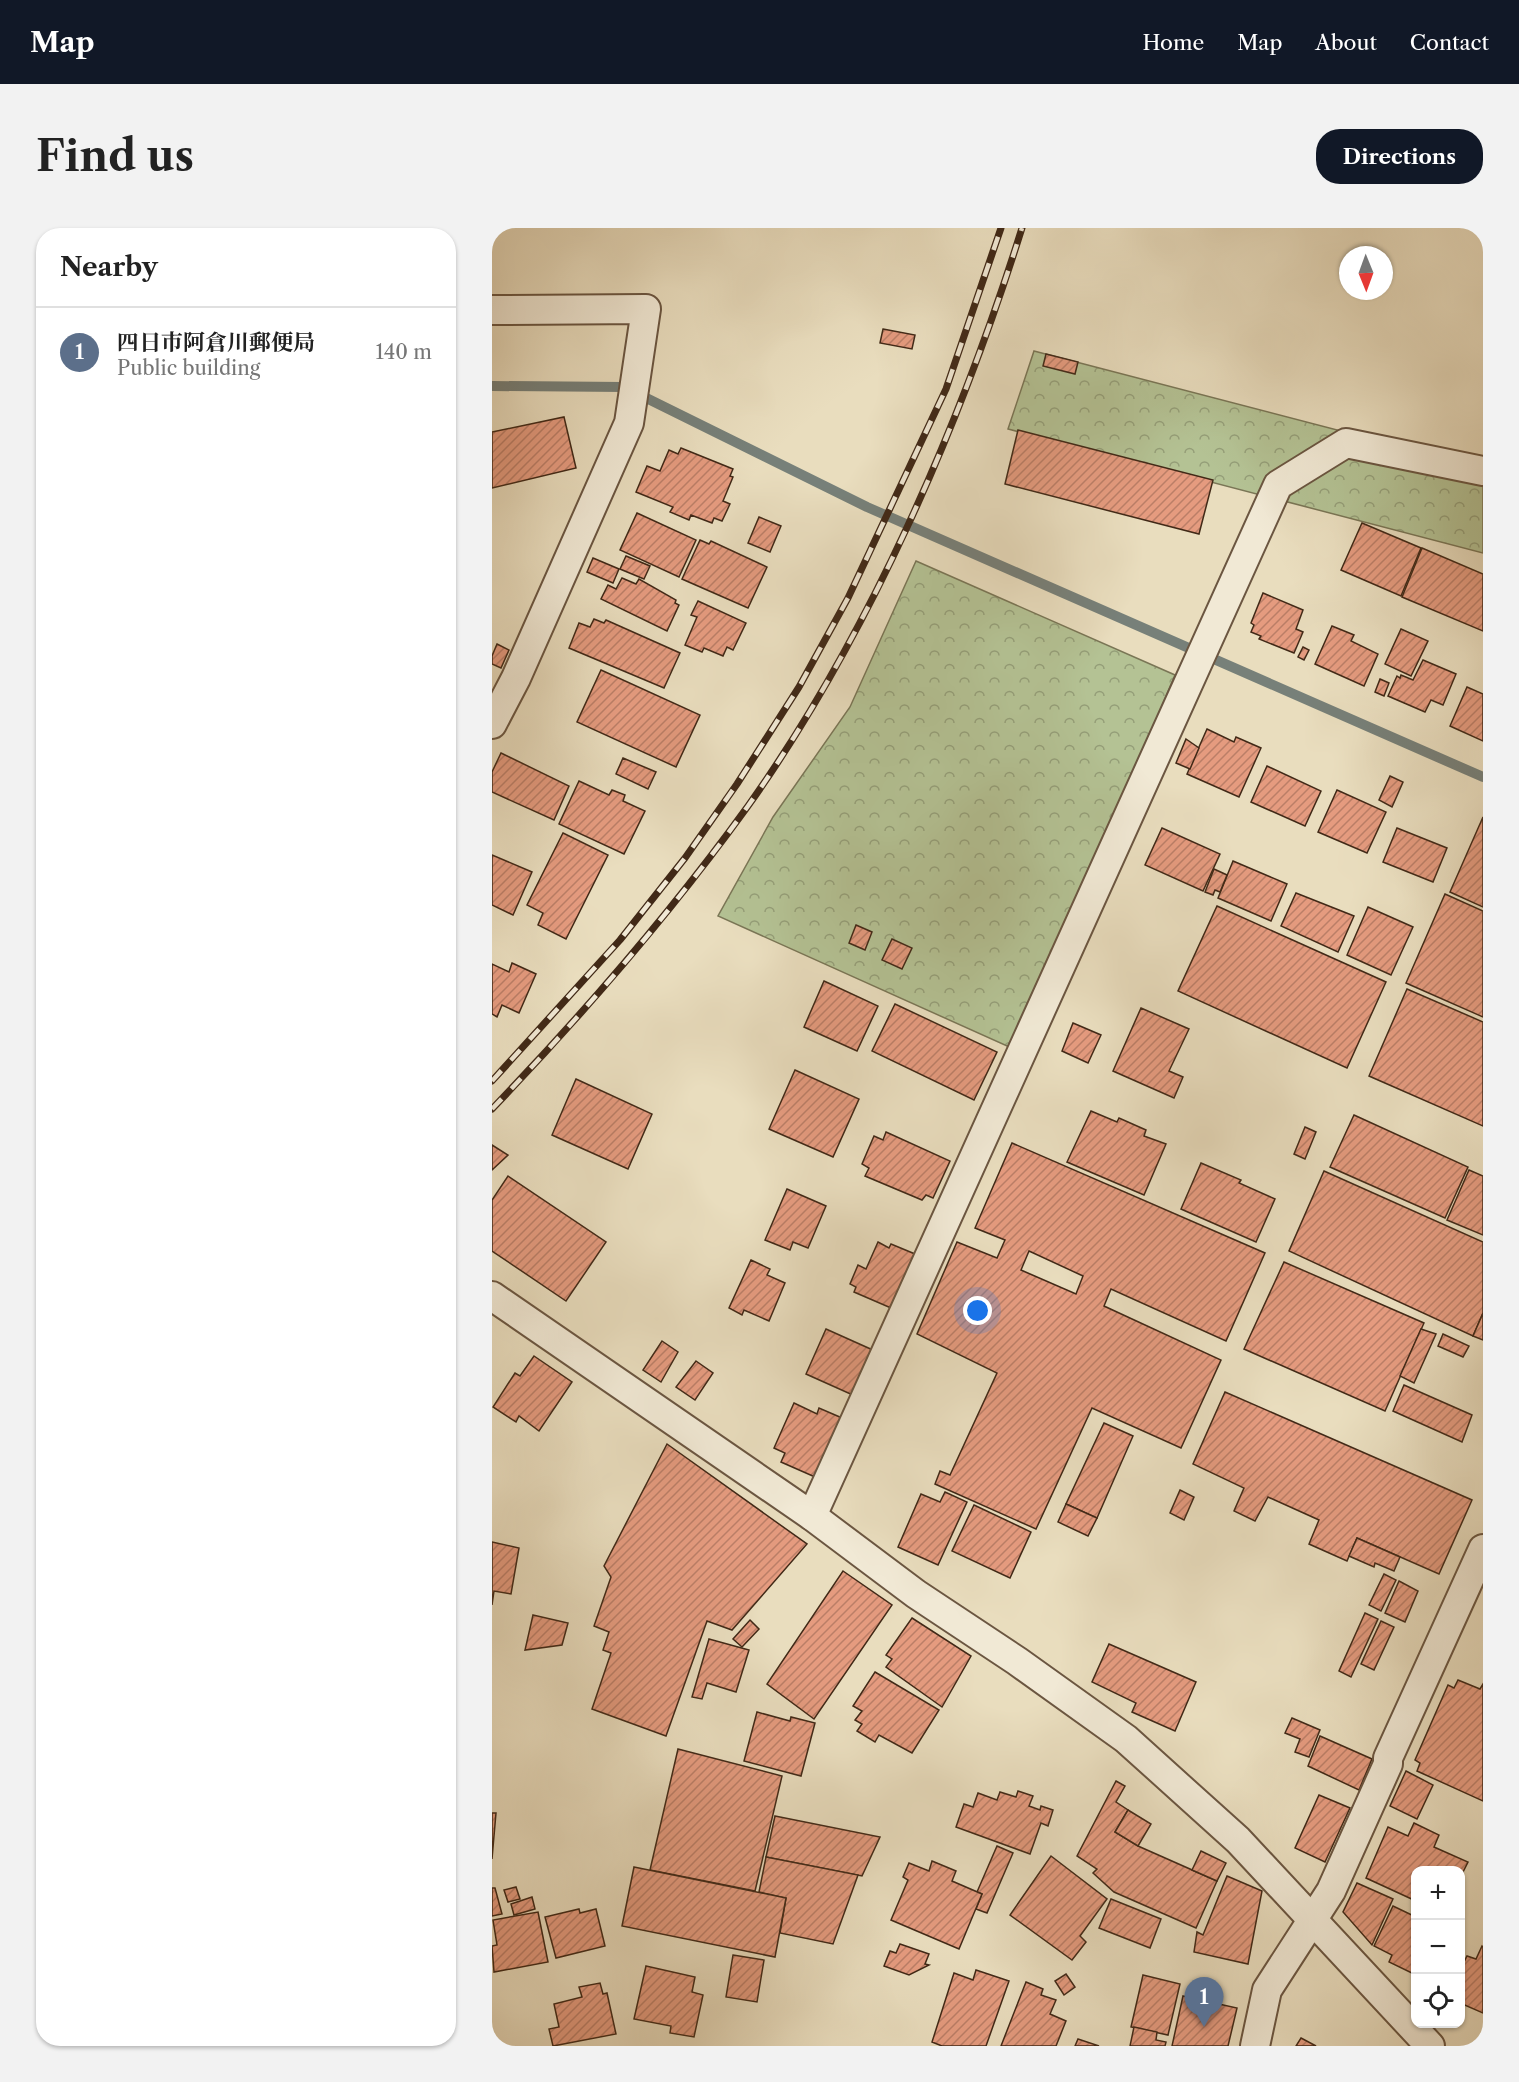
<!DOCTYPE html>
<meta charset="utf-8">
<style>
:root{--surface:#fff;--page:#f2f2f2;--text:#222;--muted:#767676;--line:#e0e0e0;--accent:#111827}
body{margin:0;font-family:"Libre Caslon Text","Noto Serif JP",serif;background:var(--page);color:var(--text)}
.controls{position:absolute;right:18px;bottom:18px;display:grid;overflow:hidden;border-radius:12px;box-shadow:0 2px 4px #0004}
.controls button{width:54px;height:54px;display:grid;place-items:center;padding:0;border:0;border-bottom:2px solid var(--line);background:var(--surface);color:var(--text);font:30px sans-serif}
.compass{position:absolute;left:847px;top:18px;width:54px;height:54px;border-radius:50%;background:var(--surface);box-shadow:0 2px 4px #0004;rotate:179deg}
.you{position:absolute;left:486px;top:1083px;width:21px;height:21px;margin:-15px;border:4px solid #fff;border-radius:50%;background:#1a73e8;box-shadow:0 0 0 9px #1a73e833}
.badge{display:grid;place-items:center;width:39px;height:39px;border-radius:50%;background:var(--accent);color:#fff;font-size:20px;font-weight:700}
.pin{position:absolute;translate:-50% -50px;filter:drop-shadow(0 2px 3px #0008)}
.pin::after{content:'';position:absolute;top:32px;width:21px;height:18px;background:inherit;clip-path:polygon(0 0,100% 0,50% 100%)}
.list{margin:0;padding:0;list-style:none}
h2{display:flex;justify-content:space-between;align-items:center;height:78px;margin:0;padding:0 24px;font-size:26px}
h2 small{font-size:20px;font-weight:400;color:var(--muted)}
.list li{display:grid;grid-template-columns:39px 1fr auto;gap:18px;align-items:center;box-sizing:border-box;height:90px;padding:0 24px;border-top:2px solid var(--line)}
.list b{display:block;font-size:22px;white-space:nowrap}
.list p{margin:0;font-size:20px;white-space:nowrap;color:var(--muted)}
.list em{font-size:20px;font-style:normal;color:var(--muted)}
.icon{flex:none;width:33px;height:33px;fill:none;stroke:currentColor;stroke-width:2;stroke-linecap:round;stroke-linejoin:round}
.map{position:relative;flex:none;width:991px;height:1818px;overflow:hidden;border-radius:24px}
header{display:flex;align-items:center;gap:36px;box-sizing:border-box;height:84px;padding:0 30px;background:var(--accent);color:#fff}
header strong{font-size:28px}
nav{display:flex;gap:33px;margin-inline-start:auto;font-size:21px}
.intro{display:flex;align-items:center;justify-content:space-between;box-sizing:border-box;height:144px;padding:0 36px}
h1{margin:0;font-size:42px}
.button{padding:15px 27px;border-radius:24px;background:var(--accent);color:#fff;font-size:21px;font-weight:700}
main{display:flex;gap:36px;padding:0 36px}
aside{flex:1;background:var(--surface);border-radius:24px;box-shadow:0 2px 4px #0004}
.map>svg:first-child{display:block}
.forest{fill:url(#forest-crowns);stroke:#7a7656;stroke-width:1.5}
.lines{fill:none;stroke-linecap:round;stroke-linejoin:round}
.stream{stroke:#778079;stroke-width:10}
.building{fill:url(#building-hatch);stroke:#412917;stroke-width:1.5;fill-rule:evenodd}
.minor-casing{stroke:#6b5641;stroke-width:32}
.minor{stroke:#f1e9d5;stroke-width:28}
.rail-casing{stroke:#412917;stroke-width:7}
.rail{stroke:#f1e9d5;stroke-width:4.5;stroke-dasharray:14;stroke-linecap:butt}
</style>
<header>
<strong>Map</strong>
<nav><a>Home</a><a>Map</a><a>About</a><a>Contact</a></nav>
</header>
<div class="intro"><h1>Find us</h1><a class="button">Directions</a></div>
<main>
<aside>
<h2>Nearby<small></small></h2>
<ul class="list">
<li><span class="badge" style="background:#5c6f8a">1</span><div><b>四日市阿倉川郵便局</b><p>Public building</p></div><em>140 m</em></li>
</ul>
</aside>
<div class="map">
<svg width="991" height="1818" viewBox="0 0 991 1818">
<defs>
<pattern id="forest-crowns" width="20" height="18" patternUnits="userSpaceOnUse" patternTransform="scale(1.5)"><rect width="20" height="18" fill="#b4c294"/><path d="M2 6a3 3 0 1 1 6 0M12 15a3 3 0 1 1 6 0" fill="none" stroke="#949e78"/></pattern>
<pattern id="building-hatch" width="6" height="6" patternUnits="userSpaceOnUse" patternTransform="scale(1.5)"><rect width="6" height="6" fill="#e59b7f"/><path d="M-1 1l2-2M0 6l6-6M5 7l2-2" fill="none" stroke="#bb7e67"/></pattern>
</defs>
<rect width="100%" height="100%" fill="#e9ddbe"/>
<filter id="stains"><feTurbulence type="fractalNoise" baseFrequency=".00333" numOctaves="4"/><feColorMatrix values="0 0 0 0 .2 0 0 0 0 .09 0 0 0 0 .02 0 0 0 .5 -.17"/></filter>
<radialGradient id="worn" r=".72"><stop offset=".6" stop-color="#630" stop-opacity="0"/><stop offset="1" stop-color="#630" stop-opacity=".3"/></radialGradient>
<g class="forest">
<polygon points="542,123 991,240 991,325 516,201"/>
<polygon points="424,333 683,447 524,822 226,688 281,589 358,479"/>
</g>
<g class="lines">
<polyline class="stream" points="0,158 132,159 375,279 991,549"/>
</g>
<g class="building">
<polygon points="391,101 423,107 420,121 388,115"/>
<polygon points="554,126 586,134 583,146 551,138"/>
<polygon points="72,189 84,240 0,260 0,204"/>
<polygon points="526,202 721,252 707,306 513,256"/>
<polygon points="189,220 241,241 238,248 241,249 231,273 238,276 230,293 222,290 220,295 199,287 197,292 178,284 181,279 144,264 155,238 168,243 177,222 186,226"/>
<polygon points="145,285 204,312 187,349 128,322"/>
<polygon points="267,289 289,298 278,324 256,315"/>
<polygon points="870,295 929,320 909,368 849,342"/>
<polygon points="208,312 217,316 219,313 275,339 256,380 190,351"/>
<polygon points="930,320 991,346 991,403 910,369"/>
<polygon points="134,328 158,338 152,351 128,341"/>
<polygon points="101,330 127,341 121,355 95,344"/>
<polygon points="130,350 144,356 147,351 184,372 183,375 187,377 175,403 109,371 116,357 124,361"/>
<polygon points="771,365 811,382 804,401 811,404 802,425 767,411 769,408 759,404 762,397 759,395"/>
<polygon points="206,373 254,395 241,422 235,419 231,428 212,420 210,424 193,417 205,389 199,387"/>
<polygon points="102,391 112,395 114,392 188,425 172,460 77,420 87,395 98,399"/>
<polygon points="840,398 862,407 859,413 886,426 872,458 823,436"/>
<polygon points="909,401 936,413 919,448 893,436"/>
<polygon points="5,416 17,422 9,440 0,436 0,428"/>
<polygon points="811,419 817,422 812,432 806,429"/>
<polygon points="931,432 964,446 951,477 939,472 933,484 896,468 905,448 908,450 909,447 921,452"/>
<polygon points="109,442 208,487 184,539 85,494"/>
<polygon points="888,451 897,455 892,468 883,464"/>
<polygon points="975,459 991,466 991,513 958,498"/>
<polygon points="715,501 742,514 744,509 769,520 747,569 695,546"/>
<polygon points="694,511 707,520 698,541 684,535"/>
<polygon points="9,525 77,558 62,592 0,564 0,544"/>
<polygon points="131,530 164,544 156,561 124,546"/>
<polygon points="775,538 829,563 813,598 759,574"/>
<polygon points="898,548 911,554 900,579 887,572"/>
<polygon points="87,553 117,567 120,562 133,567 131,573 153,583 132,626 67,596"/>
<polygon points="845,562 894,584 875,625 826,604"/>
<polygon points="991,589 991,679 958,664"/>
<polygon points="670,600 728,626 711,663 653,637"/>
<polygon points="905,600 955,620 941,654 891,634"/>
<polygon points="71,605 116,627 74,711 46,697 51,685 35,677"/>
<polygon points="0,627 40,644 21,687 0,677"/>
<polygon points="741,633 795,656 779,693 726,670"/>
<polygon points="722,641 735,647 728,664 723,662 721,667 713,664"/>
<polygon points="804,665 862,688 846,724 789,698"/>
<polygon points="953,666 991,683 991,789 914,755"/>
<polygon points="725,678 894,754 855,840 686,763"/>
<polygon points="876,679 921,699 899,747 855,727"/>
<polygon points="364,697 380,704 373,722 357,715"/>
<polygon points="400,711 420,720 410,741 390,732"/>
<polygon points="20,735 44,746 27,785 10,777 5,789 0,786 0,736 17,744"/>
<polygon points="332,753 386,778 365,823 312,799"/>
<polygon points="915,761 991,794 991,898 877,848"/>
<polygon points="403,776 505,824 482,872 380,823"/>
<polygon points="649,780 697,801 677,843 691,849 682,870 621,843"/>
<polygon points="581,795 609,807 596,835 570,823"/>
<polygon points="303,842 367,871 341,929 277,901"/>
<polygon points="84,851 160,886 136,941 60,907"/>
<polygon points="599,883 625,894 627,890 654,902 652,908 674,916 652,967 575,934"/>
<polygon points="862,887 976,939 953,990 838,939"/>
<polygon points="813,899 824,904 813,931 802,926"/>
<polygon points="394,904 458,933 441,970 434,967 430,972 373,948 377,940 370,936 382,908 391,912"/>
<path d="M520 915 773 1025 734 1113 619 1061 612 1078 729 1132 689 1220 600 1180 544 1301 443 1256 448 1243 458 1247 505 1145 425 1106 465 1014 505 1030 513 1012 483 1000ZM537 1023 591 1048 584 1066 529 1042Z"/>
<polygon points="0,917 16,927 0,942"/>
<polygon points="709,935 749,952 747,955 783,971 764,1014 689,981"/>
<polygon points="977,942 991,948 991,1007 955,992"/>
<polygon points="832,943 991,1014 991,1085 981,1108 797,1023"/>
<polygon points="16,948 114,1014 74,1073 0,1023 0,972"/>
<polygon points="295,961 334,978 316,1020 301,1014 298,1022 273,1012"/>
<polygon points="386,1014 397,1020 399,1016 423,1026 399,1080 362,1064 364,1059 358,1056 366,1037 374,1041"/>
<polygon points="259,1032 278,1041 275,1047 293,1055 277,1093 252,1082 250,1087 237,1080"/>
<polygon points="792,1034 932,1095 893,1183 752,1121"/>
<polygon points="991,1085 991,1112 981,1108"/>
<polygon points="334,1101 383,1123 363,1168 314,1146"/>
<polygon points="929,1101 944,1106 922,1155 908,1148"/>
<polygon points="951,1106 977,1118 971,1129 946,1118"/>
<polygon points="170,1113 186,1124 169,1154 151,1142"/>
<polygon points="42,1128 80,1154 47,1203 27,1188 24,1194 1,1179 23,1145 28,1148"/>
<polygon points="204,1133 221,1145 203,1172 184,1159"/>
<polygon points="912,1157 980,1187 970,1214 901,1183"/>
<polygon points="733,1164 980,1272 947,1346 865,1310 855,1333 817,1316 827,1292 776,1269 763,1293 742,1283 752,1260 701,1236"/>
<polygon points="302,1175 325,1186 327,1180 350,1190 323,1249 289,1234 293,1225 282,1220"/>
<polygon points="612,1195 641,1208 605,1290 574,1276"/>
<polygon points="175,1216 315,1316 240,1402 215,1393 174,1508 100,1481 119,1425 111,1422 117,1404 102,1398 119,1349 112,1338"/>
<polygon points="688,1262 702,1269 692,1292 678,1285"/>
<polygon points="453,1264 475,1274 446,1337 406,1319 429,1266 448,1274"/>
<polygon points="574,1276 605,1290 596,1308 566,1294"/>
<polygon points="482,1277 539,1304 518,1350 460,1323"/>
<polygon points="865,1310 908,1329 902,1343 883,1335 882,1339 857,1328"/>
<polygon points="0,1314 27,1320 19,1366 2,1363 0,1377"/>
<polygon points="351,1343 400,1377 322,1491 275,1456"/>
<polygon points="892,1346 904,1352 889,1383 877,1377"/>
<polygon points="907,1353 926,1363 913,1394 893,1385"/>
<polygon points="873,1385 886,1391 859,1449 847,1443"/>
<polygon points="41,1387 76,1395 70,1417 33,1422"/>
<polygon points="420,1390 479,1428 450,1479 394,1439 400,1431 394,1427"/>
<polygon points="258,1392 267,1401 250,1419 241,1411"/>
<polygon points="889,1393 902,1399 882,1442 869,1436"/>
<polygon points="217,1411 257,1422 244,1464 215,1455 210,1471 200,1469"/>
<polygon points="617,1416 704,1454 683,1503 640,1484 644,1475 600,1454"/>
<polygon points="383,1444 447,1482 420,1525 387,1507 383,1514 365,1503 370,1496 363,1492 370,1483 361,1478"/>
<polygon points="966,1452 988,1461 991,1456 991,1573 925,1543 928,1535 923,1532 956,1457 962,1460"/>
<polygon points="265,1484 298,1493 299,1489 323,1495 309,1548 252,1533"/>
<polygon points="800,1490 828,1502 817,1529 803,1524 808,1511 793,1505"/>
<polygon points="828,1508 880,1531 867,1562 816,1538"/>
<polygon points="186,1521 290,1548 263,1663 158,1642"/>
<polygon points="914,1543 941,1557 925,1591 898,1578"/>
<polygon points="624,1553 633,1558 624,1574 636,1582 623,1604 646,1618 725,1653 704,1700 622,1664 601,1645 605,1641 585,1628"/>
<polygon points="526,1563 541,1568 537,1578 548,1582 549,1578 561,1582 556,1598 549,1595 538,1626 464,1599 472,1576 481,1579 486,1565 505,1572 508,1564 524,1569"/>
<polygon points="827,1567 858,1580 833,1634 803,1620"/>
<polygon points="636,1582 659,1596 646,1618 623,1604"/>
<polygon points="0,1585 4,1585 0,1631"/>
<polygon points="283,1588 388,1609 370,1648 274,1629"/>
<polygon points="922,1595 947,1607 942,1619 976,1634 968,1650 968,1642 924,1642 924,1673 874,1650 896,1599 916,1608"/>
<polygon points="505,1618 521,1625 495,1685 484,1681 490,1666 485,1664"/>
<polygon points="709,1623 734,1635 725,1653 700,1642"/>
<polygon points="559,1628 615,1671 588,1708 594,1714 580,1732 518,1687"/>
<polygon points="274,1629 366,1647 341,1716 288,1705 294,1670 267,1664"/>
<polygon points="440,1633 464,1643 460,1653 490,1666 467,1721 399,1692 416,1652 411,1649 417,1635 437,1643"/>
<polygon points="142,1639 294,1670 283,1729 130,1698"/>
<polygon points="735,1648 770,1663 756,1736 702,1724 705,1704 711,1707"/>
<polygon points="865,1655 901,1671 880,1717 851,1684"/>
<polygon points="24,1659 28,1671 16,1674 12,1662"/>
<polygon points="0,1660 3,1660 10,1686 0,1688"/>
<polygon points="40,1669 43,1681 22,1687 19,1676"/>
<polygon points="619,1671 669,1691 658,1720 607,1700"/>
<polygon points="901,1678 924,1689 924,1747 897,1734 900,1727 882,1718"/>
<polygon points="87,1681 88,1685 104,1681 113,1718 64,1730 53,1689"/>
<polygon points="46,1684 56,1734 2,1744 0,1718 5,1717 1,1692"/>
<polygon points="408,1716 437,1726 433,1736 437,1737 417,1747 392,1738 398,1723 404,1725"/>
<polygon points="990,1718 991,1719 991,1785 968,1775 968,1763 972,1754 968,1752 968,1742 975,1728 984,1731"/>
<polygon points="241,1727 272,1732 265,1774 234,1769"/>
<polygon points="154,1738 203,1749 200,1764 211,1767 202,1809 178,1805 179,1798 142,1791"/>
<polygon points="484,1742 517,1753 494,1818 450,1818 440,1814 462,1745 481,1752"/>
<polygon points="574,1746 583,1759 572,1767 563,1753"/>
<polygon points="651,1747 688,1756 676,1807 639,1799"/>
<polygon points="534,1754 551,1761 549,1767 564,1772 558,1786 574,1793 564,1818 509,1818"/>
<polygon points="108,1755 111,1766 115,1765 124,1806 61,1818 57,1801 67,1799 62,1776 90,1769 87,1759"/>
<polygon points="691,1768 745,1780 736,1818 680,1818"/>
<polygon points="642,1799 665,1804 664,1812 674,1814 673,1818 638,1818"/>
<polygon points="809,1810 824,1818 804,1818"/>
<polygon points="586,1811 607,1818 583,1818"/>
</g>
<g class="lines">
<g class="minor-casing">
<g id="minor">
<polyline points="0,82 154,81 137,195 24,450 0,496"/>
<polyline points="0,1068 320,1288 424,1366 525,1433 634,1511 746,1612 938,1818"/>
<polyline points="320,1288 786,257 854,215 991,243"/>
<polyline points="763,1818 775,1762 839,1663 896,1536 896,1530 991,1321"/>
</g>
</g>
<use href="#minor" class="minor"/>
<g class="rail-casing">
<g id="rail">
<polyline points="0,853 128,712 193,630 245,556 307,459 356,370 454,161 509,0"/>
<path d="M0 881C92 785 178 686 256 578 376 409 468 198 530 0"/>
</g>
</g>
<use href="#rail" class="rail"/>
</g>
<rect width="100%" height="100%" filter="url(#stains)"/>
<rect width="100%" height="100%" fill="url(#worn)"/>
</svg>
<div class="controls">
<button>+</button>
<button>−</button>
<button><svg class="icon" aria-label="locate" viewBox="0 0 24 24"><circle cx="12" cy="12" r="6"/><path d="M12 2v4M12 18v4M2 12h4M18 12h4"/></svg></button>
</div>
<svg class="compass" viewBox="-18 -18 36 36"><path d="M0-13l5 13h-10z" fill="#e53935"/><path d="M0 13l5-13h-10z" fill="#767676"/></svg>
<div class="you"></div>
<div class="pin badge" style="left:712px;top:1799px;background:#5c6f8a">1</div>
</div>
</main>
